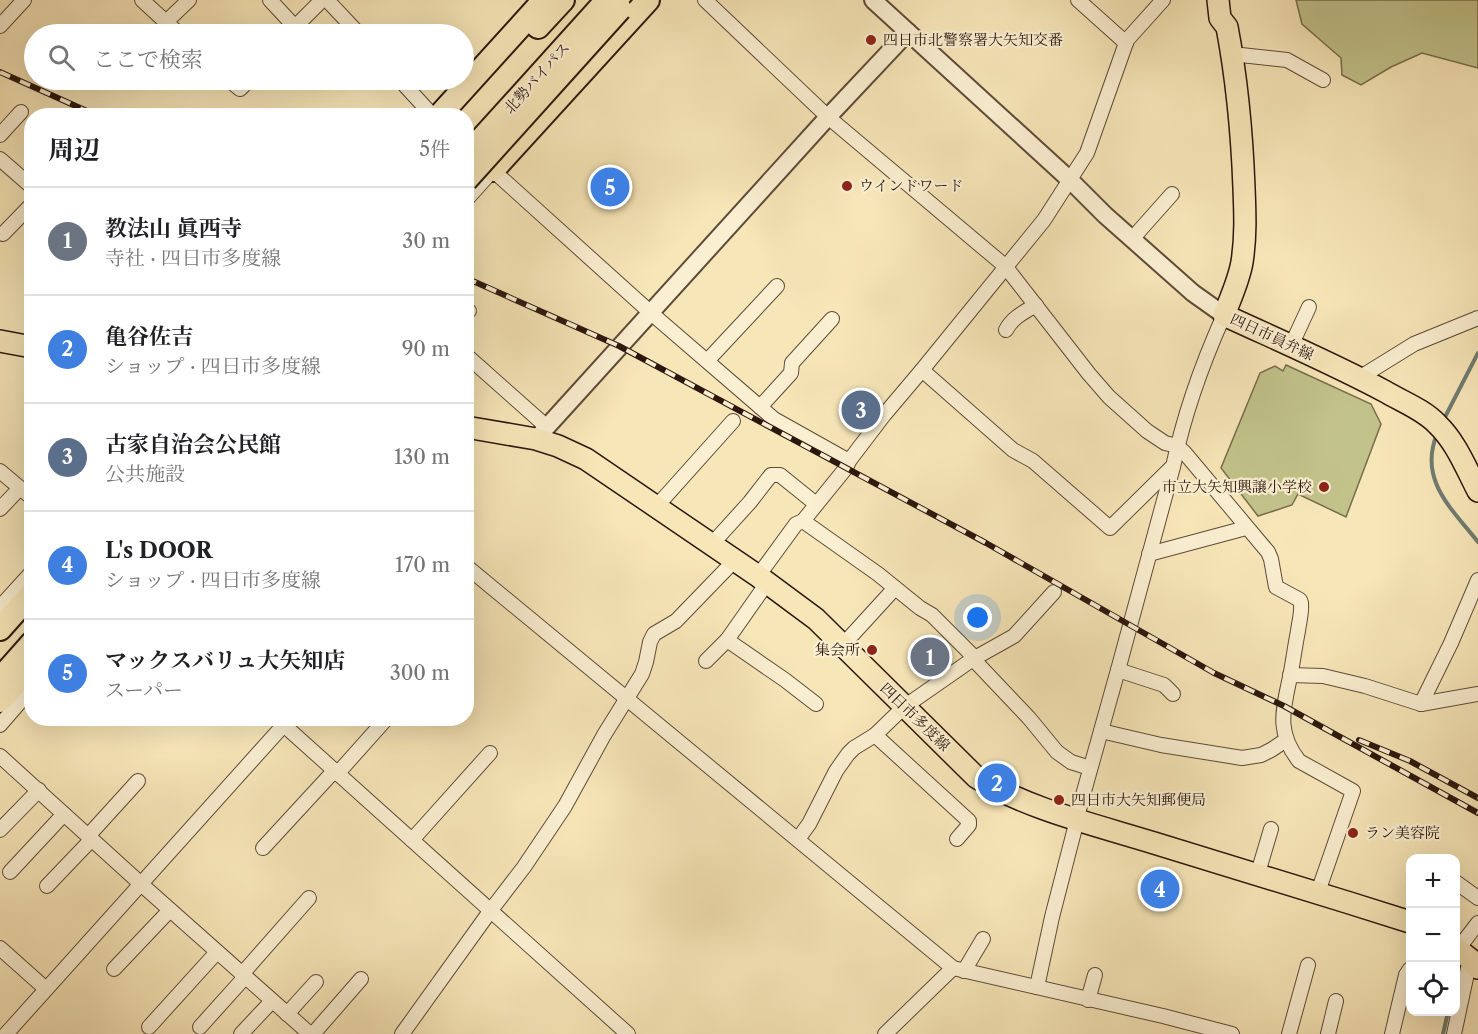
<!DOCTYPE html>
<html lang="ja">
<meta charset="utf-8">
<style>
:root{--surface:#fff;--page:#f2f2f2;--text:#202124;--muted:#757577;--line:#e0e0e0;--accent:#b45309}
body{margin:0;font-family:"Libre Caslon Text","Noto Serif JP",serif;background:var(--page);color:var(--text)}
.controls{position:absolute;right:18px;bottom:18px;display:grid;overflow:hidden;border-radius:12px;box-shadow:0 6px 24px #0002}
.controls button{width:54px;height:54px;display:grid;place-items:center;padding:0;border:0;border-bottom:2px solid var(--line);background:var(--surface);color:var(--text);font:30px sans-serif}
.you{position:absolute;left:978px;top:618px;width:21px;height:21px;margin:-15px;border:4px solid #fff;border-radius:50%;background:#1a73e8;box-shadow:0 0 0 9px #1a73e833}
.badge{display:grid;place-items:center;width:39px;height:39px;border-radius:50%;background:var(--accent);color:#fff;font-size:20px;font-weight:700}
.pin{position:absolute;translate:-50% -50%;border:3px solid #fff;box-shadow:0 2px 6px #0006}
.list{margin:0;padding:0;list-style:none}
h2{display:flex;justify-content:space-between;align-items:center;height:78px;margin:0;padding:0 24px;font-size:26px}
h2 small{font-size:20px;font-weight:400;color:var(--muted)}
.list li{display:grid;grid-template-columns:39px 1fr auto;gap:18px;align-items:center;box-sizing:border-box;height:108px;padding:0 24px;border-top:2px solid var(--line)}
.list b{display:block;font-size:22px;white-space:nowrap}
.list p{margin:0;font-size:20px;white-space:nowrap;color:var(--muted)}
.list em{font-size:20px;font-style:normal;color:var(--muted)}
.icon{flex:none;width:33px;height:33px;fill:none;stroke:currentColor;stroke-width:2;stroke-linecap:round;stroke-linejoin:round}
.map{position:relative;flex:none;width:1478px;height:1034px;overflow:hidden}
.search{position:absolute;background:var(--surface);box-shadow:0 6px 24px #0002;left:24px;top:24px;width:450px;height:66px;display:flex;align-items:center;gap:15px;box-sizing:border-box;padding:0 21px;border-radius:33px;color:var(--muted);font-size:22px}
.panel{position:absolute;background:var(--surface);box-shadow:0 6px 24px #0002;left:24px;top:108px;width:450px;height:618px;border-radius:24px}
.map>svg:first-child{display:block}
.green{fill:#c2c38b;stroke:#776d4c;stroke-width:1.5}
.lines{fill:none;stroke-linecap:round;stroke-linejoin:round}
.stream{stroke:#707c70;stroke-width:4}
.minor-casing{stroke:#5f4b38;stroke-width:16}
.tertiary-casing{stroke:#5f4b38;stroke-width:20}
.primary-casing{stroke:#2c170e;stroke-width:24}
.trunk-casing{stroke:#2c170e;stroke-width:26}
.minor{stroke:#faefd1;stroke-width:14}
.tertiary{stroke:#faefd1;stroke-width:16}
.primary{stroke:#f7e6b8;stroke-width:21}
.trunk{stroke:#f7e6b8;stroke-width:22}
.rail-casing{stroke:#2c170e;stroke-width:6}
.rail{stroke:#faefd1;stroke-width:4;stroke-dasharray:11;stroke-linecap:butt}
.trunk-bridge-casing{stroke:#2c170e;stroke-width:26;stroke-linecap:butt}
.trunk-bridge{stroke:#f7e6b8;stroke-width:22}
.poi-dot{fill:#8f2418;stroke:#faefd1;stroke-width:2}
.labels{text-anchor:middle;stroke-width:4.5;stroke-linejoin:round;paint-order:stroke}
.poi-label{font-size:15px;fill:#2c170e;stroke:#faefd1;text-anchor:start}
.street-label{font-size:15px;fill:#2c170e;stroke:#faefd1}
</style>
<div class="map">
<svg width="1478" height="1034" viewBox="0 0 1478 1034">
<rect width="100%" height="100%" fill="#f7e6b8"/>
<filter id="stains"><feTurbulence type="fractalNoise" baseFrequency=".00333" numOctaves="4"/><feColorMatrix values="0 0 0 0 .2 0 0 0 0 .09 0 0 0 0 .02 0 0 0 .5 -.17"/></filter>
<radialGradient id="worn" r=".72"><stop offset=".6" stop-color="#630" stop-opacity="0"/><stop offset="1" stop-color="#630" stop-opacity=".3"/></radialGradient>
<g class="green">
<polygon points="1296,0 1478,0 1478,68 1422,53 1391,67 1361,85 1342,75 1341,58 1302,24"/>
<polygon points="1286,365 1371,404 1381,424 1346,517 1298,494 1292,505 1258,516 1221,468 1260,373 1275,366 1283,371"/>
</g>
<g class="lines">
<g class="stream">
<polyline points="1444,419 1478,353"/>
<path d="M1437 434C1418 480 1452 509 1478 542"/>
<polyline points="1456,979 1459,964"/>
<polyline points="1443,1034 1448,1012"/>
</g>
<g class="minor-casing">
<g id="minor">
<polyline points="142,0 179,34"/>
<polyline points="270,0 295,27"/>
<polyline points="327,0 359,34"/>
<path d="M705 0 828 117 1005 266 1089 374 1109 397 1147 431 1165 443 1177 446 1184 452 1268 552 1271 559 1276 587 1300 600 1301 603C1302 613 1299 622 1298 631 1295 646 1293 662 1290 677 1283 710 1276 732 1299 761L1353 791 1318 892"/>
<polyline points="1078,0 1126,43"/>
<polyline points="166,22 189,0"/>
<polyline points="0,26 24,0"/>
<polyline points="288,34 322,0"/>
<polyline points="1232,54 1287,60 1323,80"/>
<polyline points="229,80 240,89 249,80"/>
<polyline points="400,80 433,116"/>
<polyline points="0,135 21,112"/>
<polyline points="0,159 32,187"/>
<polyline points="488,166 651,313 774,419 849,461"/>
<polyline points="466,200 493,170"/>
<polyline points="3,234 32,204"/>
<polyline points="1132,239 1172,194"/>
<polyline points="466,313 469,311"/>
<path d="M1006 330C1012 318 1024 312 1036 305"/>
<polyline points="1291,346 1309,307"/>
<polyline points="466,355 547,427"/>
<polyline points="707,361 777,286"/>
<polyline points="922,370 1013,450 1033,461 1110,528 1172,467"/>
<polyline points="1359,378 1414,344 1478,318"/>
<polyline points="760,407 791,373 792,363 832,319"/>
<polyline points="0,471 32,498"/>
<polyline points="656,507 733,421"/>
<polyline points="0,509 20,488"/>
<polyline points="803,521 878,574 920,608 932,615 971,654 973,659 1029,718 1057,752 1071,762 1090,768"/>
<polyline points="712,544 750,502 771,475 780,475 816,504"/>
<polyline points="1149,554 1246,528"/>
<polyline points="466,566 953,968 1163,1016 1232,1034"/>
<polyline points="758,576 796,524 803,521 846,468 849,461 884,415 922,370 1044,220 1087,153 1127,40 1163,0"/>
<polyline points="0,607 32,572"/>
<polyline points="727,640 767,583"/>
<polyline points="842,646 895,588"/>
<polyline points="706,661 727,640 785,680 816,704"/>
<polyline points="1118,670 1164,685 1173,694"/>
<polyline points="1290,675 1323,676 1365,686 1421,704 1478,694"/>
<polyline points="1421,704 1451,643 1478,580"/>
<polyline points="276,718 628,1034"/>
<polyline points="0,725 32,688"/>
<polyline points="1101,731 1161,745 1242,758 1261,755 1271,750 1286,740"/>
<polyline points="0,756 141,884 310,1034"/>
<polyline points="337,774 387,718"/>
<polyline points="0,830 39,790"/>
<polyline points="88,836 138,781"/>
<polyline points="798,839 809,824 836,771 848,754 854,748 875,735"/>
<polyline points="957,839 969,825 969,821 875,735 904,707 973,659 1014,636 1054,592"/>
<polyline points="412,840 490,753"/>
<polyline points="263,848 334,771"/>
<polyline points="10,872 64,814"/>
<polyline points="1258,873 1271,829"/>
<polyline points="1456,884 1457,883 1478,898"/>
<polyline points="47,886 92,839"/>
<polyline points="0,948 46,989"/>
<polyline points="1458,949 1478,923"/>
<polyline points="114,969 170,910"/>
<polyline points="964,971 983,939"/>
<polyline points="242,974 309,898"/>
<path d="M1037 987 1052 917 1077 820 1078 813 1118 670 1173 467C1184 414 1202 364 1224 315"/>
<polyline points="1088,1000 1095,975"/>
<polyline points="287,1014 316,982"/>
<polyline points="149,1027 217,952"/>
<polyline points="200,1027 245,977"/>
<polyline points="6,1034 290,718"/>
<polyline points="241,1034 272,1001"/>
<polyline points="313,1034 361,979"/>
<polyline points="402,1034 491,910 524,867 565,806 604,735 642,674 646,662 650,642 654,634 676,621 735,560"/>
<polyline points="885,1034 953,968"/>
<polyline points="1289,1034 1308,965"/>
<polyline points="1328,1034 1336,1001"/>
<polyline points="1392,1034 1406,975 1410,969"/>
<polyline points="1454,1034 1470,959"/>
</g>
</g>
<g class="tertiary-casing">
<g id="tertiary">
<polyline points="873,0 1070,180 1105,215 1193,293 1224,315"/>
<polyline points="536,439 828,117 908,32"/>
</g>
</g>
<g class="primary-casing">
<g id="primary">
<path d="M1218 0 1220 18 1227 27C1237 80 1242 134 1244 188 1245 213 1246 237 1242 262 1239 280 1231 297 1224 315 1278 340 1334 364 1386 392 1403 402 1424 410 1437 424 1456 442 1466 468 1478 491"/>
<polyline points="0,341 32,347"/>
<path d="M466 427 536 439 558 446 586 459 758 576 816 619 976 777C1027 809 1096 825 1154 843 1240 869 1325 895 1410 922"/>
<polyline points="1456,948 1470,959 1478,968"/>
</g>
</g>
<g class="trunk-casing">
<g id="trunk">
<polyline points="538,27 563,0"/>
<polyline points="439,116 544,0"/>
<polyline points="493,170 648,0"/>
<polyline points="0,629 32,593"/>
<polyline points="0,679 32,643"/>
<polyline points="0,701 27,671"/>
</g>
</g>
<use href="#minor" class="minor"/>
<use href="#tertiary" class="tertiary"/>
<use href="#primary" class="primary"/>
<use href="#trunk" class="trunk"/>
<g class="rail-casing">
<g id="rail">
<polyline points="0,72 98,116"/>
<polyline points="466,278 619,346 986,543 1214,673 1284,706 1478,813"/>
<polyline points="1359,740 1410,761 1478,798"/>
</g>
</g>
<use href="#rail" class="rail"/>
<g class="trunk-bridge-casing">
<g id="trunk-bridge">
<polyline points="466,156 607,0"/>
<polyline points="466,180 620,9"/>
</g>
</g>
<use href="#trunk-bridge" class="trunk-bridge"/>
</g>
<g class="poi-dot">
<circle cx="871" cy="40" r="6"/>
<circle cx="847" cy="186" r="6"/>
<circle cx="1324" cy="487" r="6"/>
<circle cx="872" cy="650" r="6"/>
<circle cx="1059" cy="800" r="6"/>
<circle cx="1353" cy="833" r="6"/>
</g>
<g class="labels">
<g class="poi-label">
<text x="883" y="45">四日市北警察署大矢知交番</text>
<text x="859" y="191">ウインドワード</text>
<text x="1312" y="492" text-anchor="end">市立大矢知興譲小学校</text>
<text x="860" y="655" text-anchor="end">集会所</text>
<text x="1071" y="805">四日市大矢知郵便局</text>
<text x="1365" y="838">ラン美容院</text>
</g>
<g class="street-label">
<text transform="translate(537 78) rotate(-48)" y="5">北勢バイパス</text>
<text transform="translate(1272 337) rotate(25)" y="5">四日市員弁線</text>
<text transform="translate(915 717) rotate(44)" y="5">四日市多度線</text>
</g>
</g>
<rect width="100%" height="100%" filter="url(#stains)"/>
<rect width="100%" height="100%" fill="url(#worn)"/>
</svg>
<div class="controls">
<button>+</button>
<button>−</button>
<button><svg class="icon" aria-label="locate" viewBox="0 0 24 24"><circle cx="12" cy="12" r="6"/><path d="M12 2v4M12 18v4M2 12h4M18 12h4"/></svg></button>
</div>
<div class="you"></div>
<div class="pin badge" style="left:930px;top:657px;background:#6b7280">1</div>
<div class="pin badge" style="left:997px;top:783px;background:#3f7fe0">2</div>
<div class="pin badge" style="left:861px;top:410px;background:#5c6f8a">3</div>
<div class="pin badge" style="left:1160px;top:889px;background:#3f7fe0">4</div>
<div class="pin badge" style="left:610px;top:187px;background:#3f7fe0">5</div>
<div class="search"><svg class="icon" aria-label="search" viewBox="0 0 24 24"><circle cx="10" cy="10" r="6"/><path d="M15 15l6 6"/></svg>ここで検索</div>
<section class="panel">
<h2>周辺<small>5件</small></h2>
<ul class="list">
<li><span class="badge" style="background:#6b7280">1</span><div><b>教法山 眞西寺</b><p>寺社 · 四日市多度線</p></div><em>30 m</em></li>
<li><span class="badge" style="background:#3f7fe0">2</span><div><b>亀谷佐吉</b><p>ショップ · 四日市多度線</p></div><em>90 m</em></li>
<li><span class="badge" style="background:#5c6f8a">3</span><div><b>古家自治会公民館</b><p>公共施設</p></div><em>130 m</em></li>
<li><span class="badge" style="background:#3f7fe0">4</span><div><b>L's DOOR</b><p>ショップ · 四日市多度線</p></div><em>170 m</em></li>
<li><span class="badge" style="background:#3f7fe0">5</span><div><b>マックスバリュ大矢知店</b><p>スーパー</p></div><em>300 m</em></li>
</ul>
</section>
</div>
